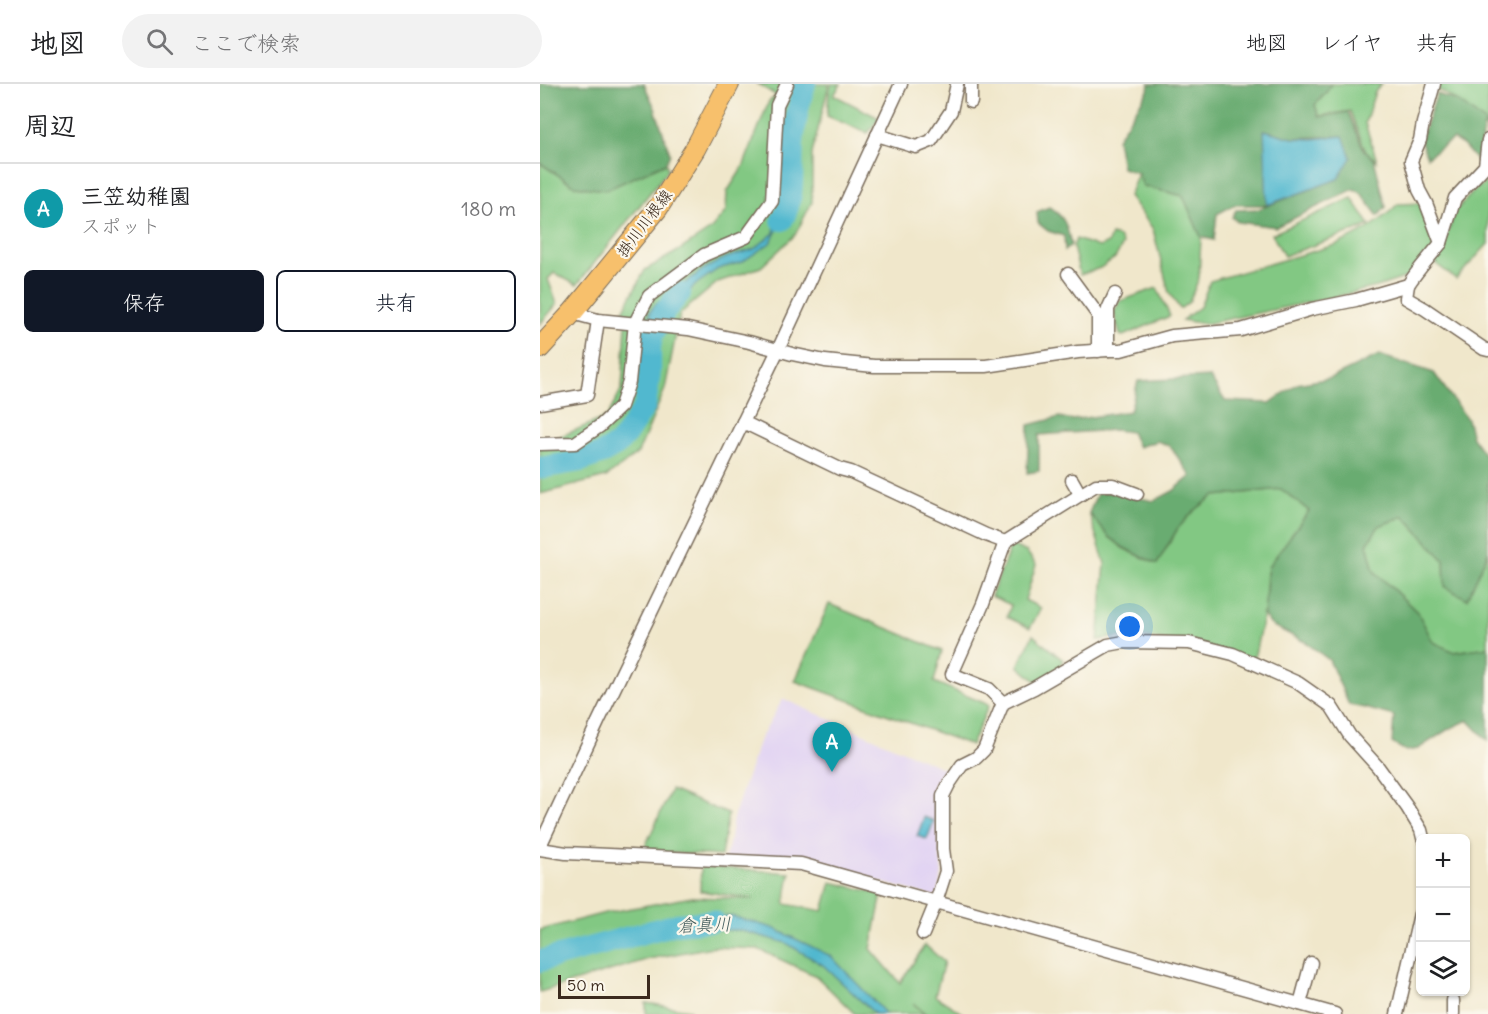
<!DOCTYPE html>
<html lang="ja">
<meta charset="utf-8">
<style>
:root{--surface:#fff;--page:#f2f2f2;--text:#202124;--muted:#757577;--line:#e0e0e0;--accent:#111827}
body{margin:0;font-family:Delius,"Klee One",sans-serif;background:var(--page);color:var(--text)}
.controls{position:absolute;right:18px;bottom:18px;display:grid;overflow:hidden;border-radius:9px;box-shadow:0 2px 4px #0004}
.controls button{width:54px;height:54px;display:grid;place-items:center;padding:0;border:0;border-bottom:2px solid var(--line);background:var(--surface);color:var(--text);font:30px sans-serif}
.scale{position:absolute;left:18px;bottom:15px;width:92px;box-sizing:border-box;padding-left:6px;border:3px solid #3b2a1e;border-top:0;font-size:16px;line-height:21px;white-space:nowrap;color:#3b2a1e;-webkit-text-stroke:4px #fbf7ec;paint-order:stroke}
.you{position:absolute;left:590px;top:543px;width:21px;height:21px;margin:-15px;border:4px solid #fff;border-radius:50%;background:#1a73e8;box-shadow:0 0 0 9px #1a73e833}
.badge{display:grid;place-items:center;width:39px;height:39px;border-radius:50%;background:var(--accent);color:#fff;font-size:20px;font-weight:700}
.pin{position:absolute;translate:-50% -50px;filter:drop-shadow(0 2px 3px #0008)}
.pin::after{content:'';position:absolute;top:32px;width:21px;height:18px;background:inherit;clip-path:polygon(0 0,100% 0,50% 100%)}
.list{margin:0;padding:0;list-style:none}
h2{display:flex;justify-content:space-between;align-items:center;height:78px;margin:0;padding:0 24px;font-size:26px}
h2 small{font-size:20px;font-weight:400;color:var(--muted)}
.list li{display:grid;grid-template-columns:39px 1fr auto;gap:18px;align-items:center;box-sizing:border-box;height:90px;padding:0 24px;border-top:2px solid var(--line)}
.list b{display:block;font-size:22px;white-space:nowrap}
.list p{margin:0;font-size:20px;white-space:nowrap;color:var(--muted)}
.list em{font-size:20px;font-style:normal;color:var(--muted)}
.actions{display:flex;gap:12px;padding:18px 24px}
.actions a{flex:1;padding:14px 0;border:2px solid var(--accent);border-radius:9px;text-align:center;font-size:21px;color:var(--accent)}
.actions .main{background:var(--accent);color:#fff}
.icon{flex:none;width:33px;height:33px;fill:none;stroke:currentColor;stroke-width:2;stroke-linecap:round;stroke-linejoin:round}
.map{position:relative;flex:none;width:948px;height:930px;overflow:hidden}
header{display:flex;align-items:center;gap:36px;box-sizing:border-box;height:84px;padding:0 30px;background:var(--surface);border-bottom:2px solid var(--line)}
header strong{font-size:28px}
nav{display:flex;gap:33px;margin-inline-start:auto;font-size:21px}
.search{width:420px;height:54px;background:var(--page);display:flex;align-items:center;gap:15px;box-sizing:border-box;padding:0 21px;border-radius:33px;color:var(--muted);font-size:22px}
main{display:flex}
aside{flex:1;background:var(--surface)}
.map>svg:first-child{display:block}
.built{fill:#e2d4f3}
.green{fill:#82c883;stroke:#5e7950;stroke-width:1.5}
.forest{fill:#69ac71;stroke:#526b48;stroke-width:1.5}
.water{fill:#51b8cf;stroke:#467176;stroke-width:1.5}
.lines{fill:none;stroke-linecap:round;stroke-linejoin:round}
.river{stroke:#51b8cf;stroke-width:22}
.minor-casing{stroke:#7a6c5b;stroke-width:15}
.primary-casing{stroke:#7a6c5b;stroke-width:22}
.minor{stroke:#fff;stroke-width:12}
.primary{stroke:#f7c06c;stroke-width:20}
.labels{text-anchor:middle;stroke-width:4.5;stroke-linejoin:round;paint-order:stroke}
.street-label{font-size:16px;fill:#3b2a1e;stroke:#fbf7ec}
.water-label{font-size:18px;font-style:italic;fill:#435c5c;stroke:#fbf7ec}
</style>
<header>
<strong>地図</strong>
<div class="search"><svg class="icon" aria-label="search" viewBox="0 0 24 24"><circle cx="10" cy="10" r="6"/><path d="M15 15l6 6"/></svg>ここで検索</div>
<nav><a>地図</a><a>レイヤ</a><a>共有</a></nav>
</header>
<main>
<aside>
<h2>周辺<small></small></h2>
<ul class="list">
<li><span class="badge" style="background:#0f9aa8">A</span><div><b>三笠幼稚園</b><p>スポット</p></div><em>180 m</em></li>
</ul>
<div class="actions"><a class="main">保存</a><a>共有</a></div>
</aside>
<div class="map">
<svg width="948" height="930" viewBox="0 0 948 930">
<rect width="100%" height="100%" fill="#fbf7ec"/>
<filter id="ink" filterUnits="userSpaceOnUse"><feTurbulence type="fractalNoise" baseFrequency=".0167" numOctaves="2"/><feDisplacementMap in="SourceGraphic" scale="12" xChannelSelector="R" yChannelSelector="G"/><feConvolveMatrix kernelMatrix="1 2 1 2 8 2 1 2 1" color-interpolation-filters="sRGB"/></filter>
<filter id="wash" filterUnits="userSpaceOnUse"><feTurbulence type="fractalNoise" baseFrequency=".008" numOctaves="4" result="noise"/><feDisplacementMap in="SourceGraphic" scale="24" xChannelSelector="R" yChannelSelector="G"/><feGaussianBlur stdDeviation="1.35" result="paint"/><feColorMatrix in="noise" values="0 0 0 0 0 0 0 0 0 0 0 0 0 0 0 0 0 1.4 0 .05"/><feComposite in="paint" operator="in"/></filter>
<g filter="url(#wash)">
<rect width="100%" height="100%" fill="#f0e7cb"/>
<polygon class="built" points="243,615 405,685 393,701 402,790 396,813 280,782 184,776 189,762 193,734 220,655"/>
<g class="green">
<polygon points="218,0 289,0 272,70 272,118 255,151 221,183 178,198 140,230 125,305 98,369 66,393 0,410 0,358 19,353 67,333 82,304 86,239 93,232 83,227 105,186 138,167 171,145 186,127 187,108 203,83 229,17 237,12"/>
<polygon points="291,0 301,0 294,11 339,34 328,49 287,32 289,8"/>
<polygon points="791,0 842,0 835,8 825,39 837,77 826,68 810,27 779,32 775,21 785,10"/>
<polygon points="894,0 948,0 948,54 945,38 919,18 893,3"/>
<polygon points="0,79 35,102 66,106 126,79 128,86 37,201 14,189 8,195 17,220 0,240"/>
<polygon points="598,89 603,102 643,112 661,153 659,194 649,218 640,225 629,209 613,145 589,112"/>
<polygon points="948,97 948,160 916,195 895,179 906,155 915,127 938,103"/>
<polygon points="812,114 830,141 744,172 732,150"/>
<path d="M886 119 901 159 873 191 837 203 790 214 665 240 642 236 660 223 670 197 795 161C821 150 838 140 858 120Z"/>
<polygon points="571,151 579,153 583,160 575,174 560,184 540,191 533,163 536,155 559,163 568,159"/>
<polygon points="617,204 630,232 583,252 580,251 574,228 580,217"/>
<polygon points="741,405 769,427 741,466 727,488 724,532 721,529 723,533 713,579 680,567 593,551 558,556 565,480 549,429 582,464 617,480 638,444 654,427 674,412"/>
<polygon points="864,432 904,476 905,503 927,514 948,468 948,563 914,568 893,558 878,529 834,487 827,460 839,442"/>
<polygon points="473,462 487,468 496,481 485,516 501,524 490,544 467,533 471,521 451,512 470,464"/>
<polygon points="289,520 402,567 394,598 449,621 431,661 255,597"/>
<polygon points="493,551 523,576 518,584 497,598 478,582"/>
<polygon points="131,706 188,730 181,772 103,767"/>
<polygon points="161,782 250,789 245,820 283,827 291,798 342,810 331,865 360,899 385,861 404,878 395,912 424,930 386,930 373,919 384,930 315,930 276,892 218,865 172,863 109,875 0,908 0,846 65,829 152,813 214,815 160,807"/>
<polygon points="106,919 150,926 148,930 106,930"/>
</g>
<g class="forest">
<polygon points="0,0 104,0 115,24 130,70 126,79 66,106 35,102 0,79"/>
<polygon points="609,0 791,0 787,7 775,21 779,33 808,28 824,66 834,75 846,123 838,132 821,109 814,105 736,143 698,138 692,133 696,126 719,125 798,95 803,52 752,54 725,46 727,121 694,121 677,130 674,156 661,153 643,112 603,102 598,89 582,84 577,55 608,7"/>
<polygon points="897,10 919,18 945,38 937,77 923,61 913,55 887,73 880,56"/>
<path d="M509 123C526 134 527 142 531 161L525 166 524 152 508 147 498 139 497 128Z"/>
<polygon points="839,271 894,289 927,335 932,353 948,375 948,468 927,515 905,503 904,476 864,432 839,442 827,460 834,487 878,529 893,558 914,568 948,563 948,657 928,636 907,646 878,665 866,667 852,659 854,632 825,624 809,621 789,576 765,558 731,541 724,532 728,483 769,427 741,405 674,412 654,427 638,444 617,480 584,464 569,453 549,429 557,410 571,408 614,417 633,407 651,392 630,362 617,357 598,363 591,348 575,346 499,351 499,387 487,389 489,341 520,333 532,336 590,327 598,297 670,293 685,317 730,319 757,300 791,294"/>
</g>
<g class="water">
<polygon points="257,0 269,0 261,20 253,22 255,7"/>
<polygon points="724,46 752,54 772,55 803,52 811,74 798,95 727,121"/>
<polygon points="254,55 250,123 230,159 202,178 178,185 158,199 131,224 127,232 108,230 115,221 164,185 185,174 214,165 234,149 236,134 247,107 251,62"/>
<polygon points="384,733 394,737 387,755 377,752"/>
<polygon points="191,832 233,844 291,872 346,930 335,930 283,881 246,859 199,846 138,847 142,842 141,834"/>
<polygon points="91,847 88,856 0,886 0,872"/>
</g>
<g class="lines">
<g class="river">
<path d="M242 136C256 113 251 85 253 59 255 39 258 19 265 0"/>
<polyline points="0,384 41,377 63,369 77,361 86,351 105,322 110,288 110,264 112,252 125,227 140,209"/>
<polyline points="0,877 137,840 173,837"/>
</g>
</g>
</g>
<g filter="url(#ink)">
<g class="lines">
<g class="minor-casing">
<g id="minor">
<polyline points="431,18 431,0"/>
<polyline points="337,51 376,63 391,57 411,27 417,0"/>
<polyline points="901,159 915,114 945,82 948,56"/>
<polyline points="528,190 558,231 558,267"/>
<polyline points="868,201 866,214 885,225 944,265 948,266"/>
<path d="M32 229 58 236 148 245 209 258 252 270 285 277 334 282H446L538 268 568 266H581L632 252 701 246 772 225 816 216 868 201C877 186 890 173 901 159L886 119 879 106 871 77 880 56 883 39 894 0"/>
<polyline points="568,266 568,225 575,210"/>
<polyline points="0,319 47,311 58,236"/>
<polyline points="203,338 300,385 311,388 446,451 465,458 443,520 412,590 449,605 463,619"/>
<polyline points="0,360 35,359 60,342 81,322 89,298 95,239 109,212 164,171 206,153 232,117 237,21 247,0"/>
<polyline points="532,396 540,410"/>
<polyline points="465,458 556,401 573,401 597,410"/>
<polyline points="0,762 59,636 238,266 361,0"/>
<polyline points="0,765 26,769 261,780 795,930"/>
<polyline points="383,850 396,818 406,787 403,765 403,712 409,700 422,681 436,674 444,666 463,619 494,604 568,561 584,558 649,559 693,570 758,599 791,622 810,652 838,683 867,723 881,746 883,754"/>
<polyline points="913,916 913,930"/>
<polyline points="760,920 771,879"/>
<polyline points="857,930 880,830"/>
</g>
</g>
<g class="primary-casing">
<polyline id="primary" points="0,264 32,229 118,124 155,65 189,0"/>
</g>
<use href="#minor" class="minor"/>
<use href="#primary" class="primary"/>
</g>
</g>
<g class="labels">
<g class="street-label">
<text transform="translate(104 139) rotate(-53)" y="6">掛川川根線</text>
</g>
<g class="water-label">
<text transform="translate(164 841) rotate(-2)" y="6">倉真川</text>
</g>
</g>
</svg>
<div class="controls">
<button>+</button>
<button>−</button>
<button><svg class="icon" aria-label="layers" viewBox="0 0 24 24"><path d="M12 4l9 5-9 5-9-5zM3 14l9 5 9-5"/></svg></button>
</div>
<div class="scale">50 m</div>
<div class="you"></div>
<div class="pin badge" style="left:292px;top:688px;background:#0f9aa8">A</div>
</div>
</main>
